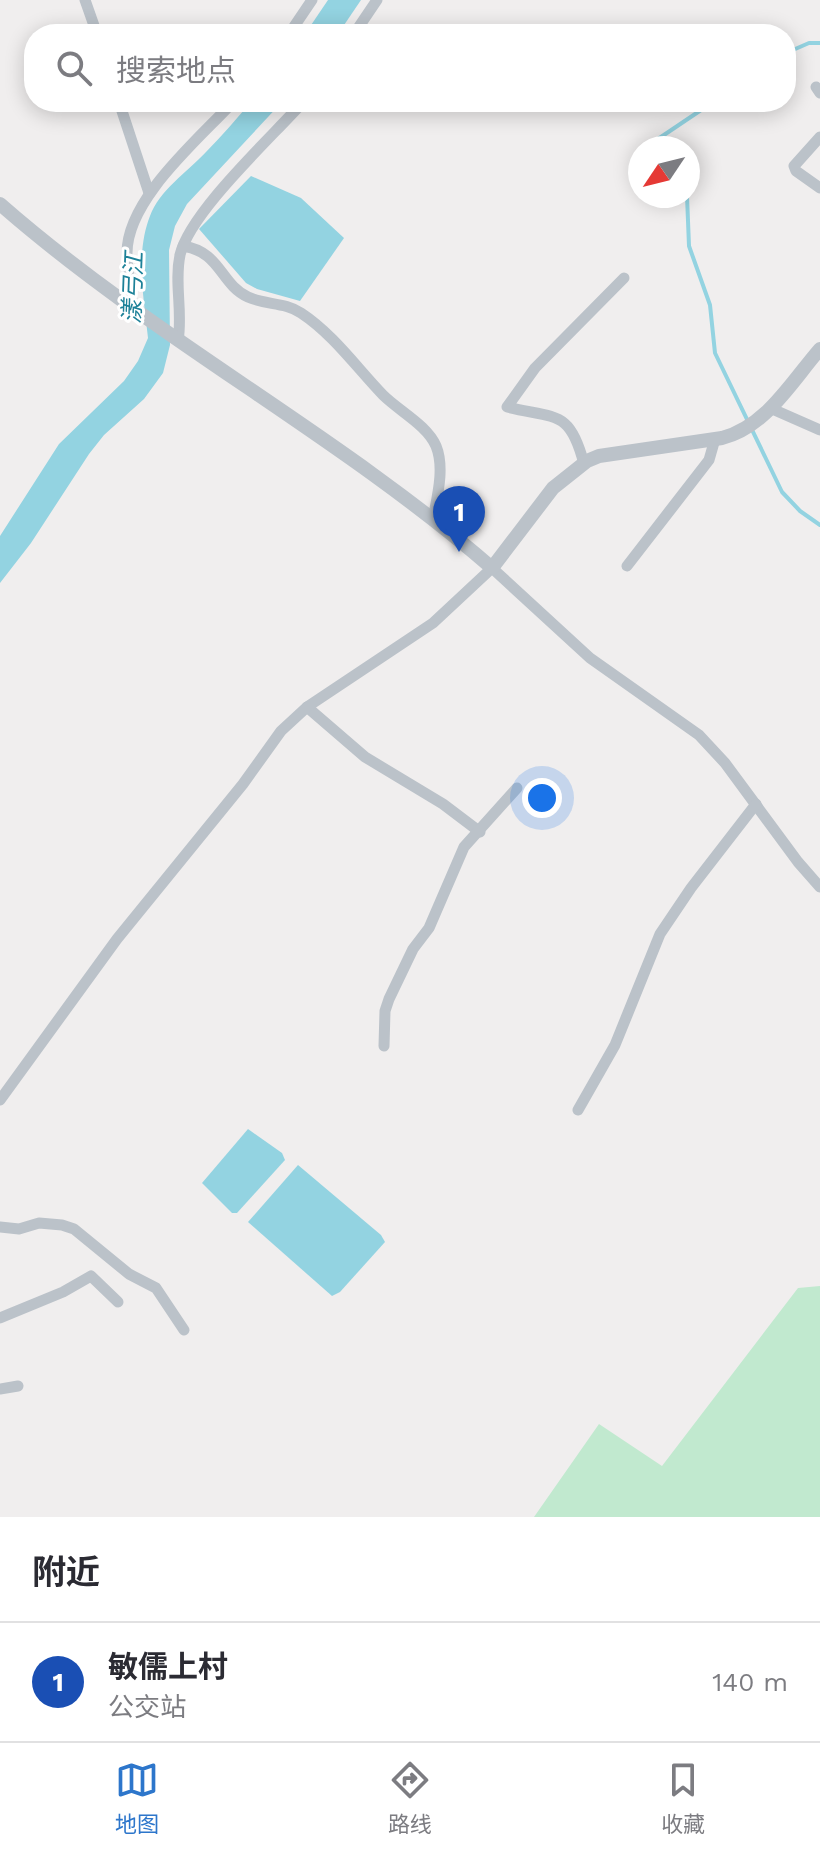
<!DOCTYPE html>
<html lang="zh">
<meta charset="utf-8">
<style>
:root{--surface:#fff;--page:#f7f7f7;--text:#2b2b33;--muted:#7c7c81;--line:#e1e1e2;--accent:#2d76cb}
body{margin:0;font-family:"Work Sans","Noto Sans SC",sans-serif;background:var(--page);color:var(--text)}
.compass{position:absolute;left:628px;top:136px;width:72px;height:72px;border-radius:50%;background:var(--surface);box-shadow:0 4px 20px #0003;rotate:235deg}
.you{position:absolute;left:542px;top:798px;width:28px;height:28px;margin:-20px;border:6px solid #fff;border-radius:50%;background:#1a73e8;box-shadow:0 0 0 12px #1a73e833}
.badge{display:grid;place-items:center;width:52px;height:52px;border-radius:50%;background:var(--accent);color:#fff;font-size:26px;font-weight:700}
.pin{position:absolute;translate:-50% -66px;filter:drop-shadow(0 2px 4px #0008)}
.pin::after{content:'';position:absolute;top:42px;width:28px;height:24px;background:inherit;clip-path:polygon(0 0,100% 0,50% 100%)}
.list{margin:0;padding:0;list-style:none}
h2{display:flex;justify-content:space-between;align-items:center;height:104px;margin:0;padding:0 32px;font-size:34px}
h2 small{font-size:26px;font-weight:400;color:var(--muted)}
.list li{display:grid;grid-template-columns:52px 1fr auto;gap:24px;align-items:center;box-sizing:border-box;height:120px;padding:0 32px;border-top:2px solid var(--line)}
.list b{display:block;font-size:30px;white-space:nowrap}
.list p{margin:0;font-size:26px;white-space:nowrap;color:var(--muted)}
.list em{font-size:26px;font-style:normal;color:var(--muted)}
.icon{flex:none;width:44px;height:44px;fill:none;stroke:currentColor;stroke-width:2;stroke-linecap:round;stroke-linejoin:round}
.map{position:relative;flex:none;width:820px;height:1517px;overflow:hidden}
.search{position:absolute;background:var(--surface);box-shadow:0 4px 20px #0003;left:24px;right:24px;top:24px;height:88px;display:flex;align-items:center;gap:20px;box-sizing:border-box;padding:0 28px;border-radius:32px;color:var(--muted);font-size:30px}
.sheet{height:224px;background:var(--surface)}
nav{display:flex;justify-content:space-around;align-items:center;box-sizing:border-box;height:112px;border-top:2px solid var(--line);background:var(--surface);font-size:22px;color:var(--muted)}
nav a{display:grid;justify-items:center;gap:4px}
nav .on{color:var(--accent)}
.map>svg:first-child{display:block}
.green{fill:#c1e9cf}
.water{fill:#93d3e1}
.lines{fill:none;stroke-linecap:round;stroke-linejoin:round}
.stream{stroke:#93d3e1;stroke-width:4}
.minor{stroke:#bbc2c9;stroke-width:11}
.tertiary{stroke:#bbc2c9;stroke-width:14}
.labels{text-anchor:middle;stroke-width:6;stroke-linejoin:round;paint-order:stroke}
.water-label{font-size:24px;font-style:italic;fill:#1c8198;stroke:#fff}
</style>
<div class="map">
<svg width="820" height="1517" viewBox="0 0 820 1517">
<rect width="100%" height="100%" fill="#f0eeee"/>
<polygon class="green" points="820,1286 820,1517 534,1517 599,1424 662,1466 798,1288"/>
<g class="water">
<polygon points="328,0 361,0 338,34 305,34"/>
<path d="M251 102H282L187 204 175 226 169 250 170 345 163 373 144 399 104 435 89 454 31 543 0 583V536L59 444 124 381 138 361 148 338C144 299 135 254 150 216 159 191 187 172 206 152 222 136 236 119 251 102Z"/>
<polygon points="251,176 301,198 344,238 300,301 257,289 246,283 199,229"/>
<polygon points="248,1129 282,1153 285,1160 237,1213 232,1213 202,1183"/>
<polygon points="298,1165 381,1235 385,1242 340,1292 332,1296 248,1222"/>
</g>
<g class="lines">
<g class="stream">
<polyline points="786,53 809,43 820,43"/>
<polyline points="656,148 652,143 713,102"/>
<polyline points="687,196 689,246 710,305 715,353 782,492 800,511 820,525"/>
</g>
<g class="minor">
<polyline points="85,0 97,34"/>
<polyline points="289,34 312,0"/>
<polyline points="354,34 377,0"/>
<polyline points="816,87 820,93"/>
<polyline points="119,102 149,193"/>
<polyline points="820,137 794,166 796,171 820,188"/>
<path d="M183 246C221 252 220 284 248 297 265 305 285 302 301 313 333 334 357 368 383 395 399 411 427 425 436 446 445 468 437 497 433 519"/>
<path d="M133 309C131 291 127 272 127 253 127 199 198 140 233 102"/>
<path d="M178 341C183 312 174 283 180 255 190 212 271 138 303 102"/>
<polyline points="770,408 820,430"/>
<path d="M584 464C570 410 557 419 507 407L535 368 624 278"/>
<polyline points="627,566 709,460 715,439"/>
<polyline points="307,707 365,757 443,804 480,832"/>
<polyline points="384,1046 385,1011 389,999 413,949 429,928 464,847 517,788"/>
<polyline points="0,1100 117,939 243,784 281,731 307,707 433,623 492,568 590,658 699,735 725,763 798,862 820,887"/>
<polyline points="578,1110 615,1045 660,934 691,888 756,804"/>
<polyline points="0,1227 19,1229 39,1223 62,1225 74,1229 129,1274 156,1288 184,1330"/>
<polyline points="0,1318 63,1292 91,1276 118,1302"/>
<polyline points="0,1389 18,1386"/>
</g>
<path class="tertiary" d="M0 204C154 339 338 434 492 568L553 488 587 461 599 456 722 438C766 427 792 381 820 349"/>
</g>
<g class="labels">
<g class="water-label">
<text transform="translate(133 288) rotate(-88)" y="8">漾弓江</text>
</g>
</g>
</svg>
<svg class="compass" viewBox="-18 -18 36 36"><path d="M0-13l5 13h-10z" fill="#e53935"/><path d="M0 13l5-13h-10z" fill="#7c7c81"/></svg>
<div class="you"></div>
<div class="pin badge" style="left:459px;top:552px;background:#1a4fb4">1</div>
<div class="search"><svg class="icon" aria-label="search" viewBox="0 0 24 24"><circle cx="10" cy="10" r="6"/><path d="M15 15l6 6"/></svg>搜索地点</div>
</div>
<section class="sheet">
<h2>附近<small></small></h2>
<ul class="list">
<li><span class="badge" style="background:#1a4fb4">1</span><div><b>敏儒上村</b><p>公交站</p></div><em>140 m</em></li>
</ul>
</section>
<nav>
<a class="on"><svg class="icon" aria-label="map" viewBox="0 0 24 24"><path d="M3 6l6-2 6 2 6-2v14l-6 2-6-2-6 2zM9 4v14M15 6v14"/></svg>地图</a>
<a><svg class="icon" aria-label="directions" viewBox="0 0 24 24"><path d="M12 3l9 9-9 9-9-9zM9 14v-3h6M13 9l2 2-2 2"/></svg>路线</a>
<a><svg class="icon" aria-label="saved" viewBox="0 0 24 24"><path d="M7 4h10v16l-5-4-5 4z"/></svg>收藏</a>
</nav>
